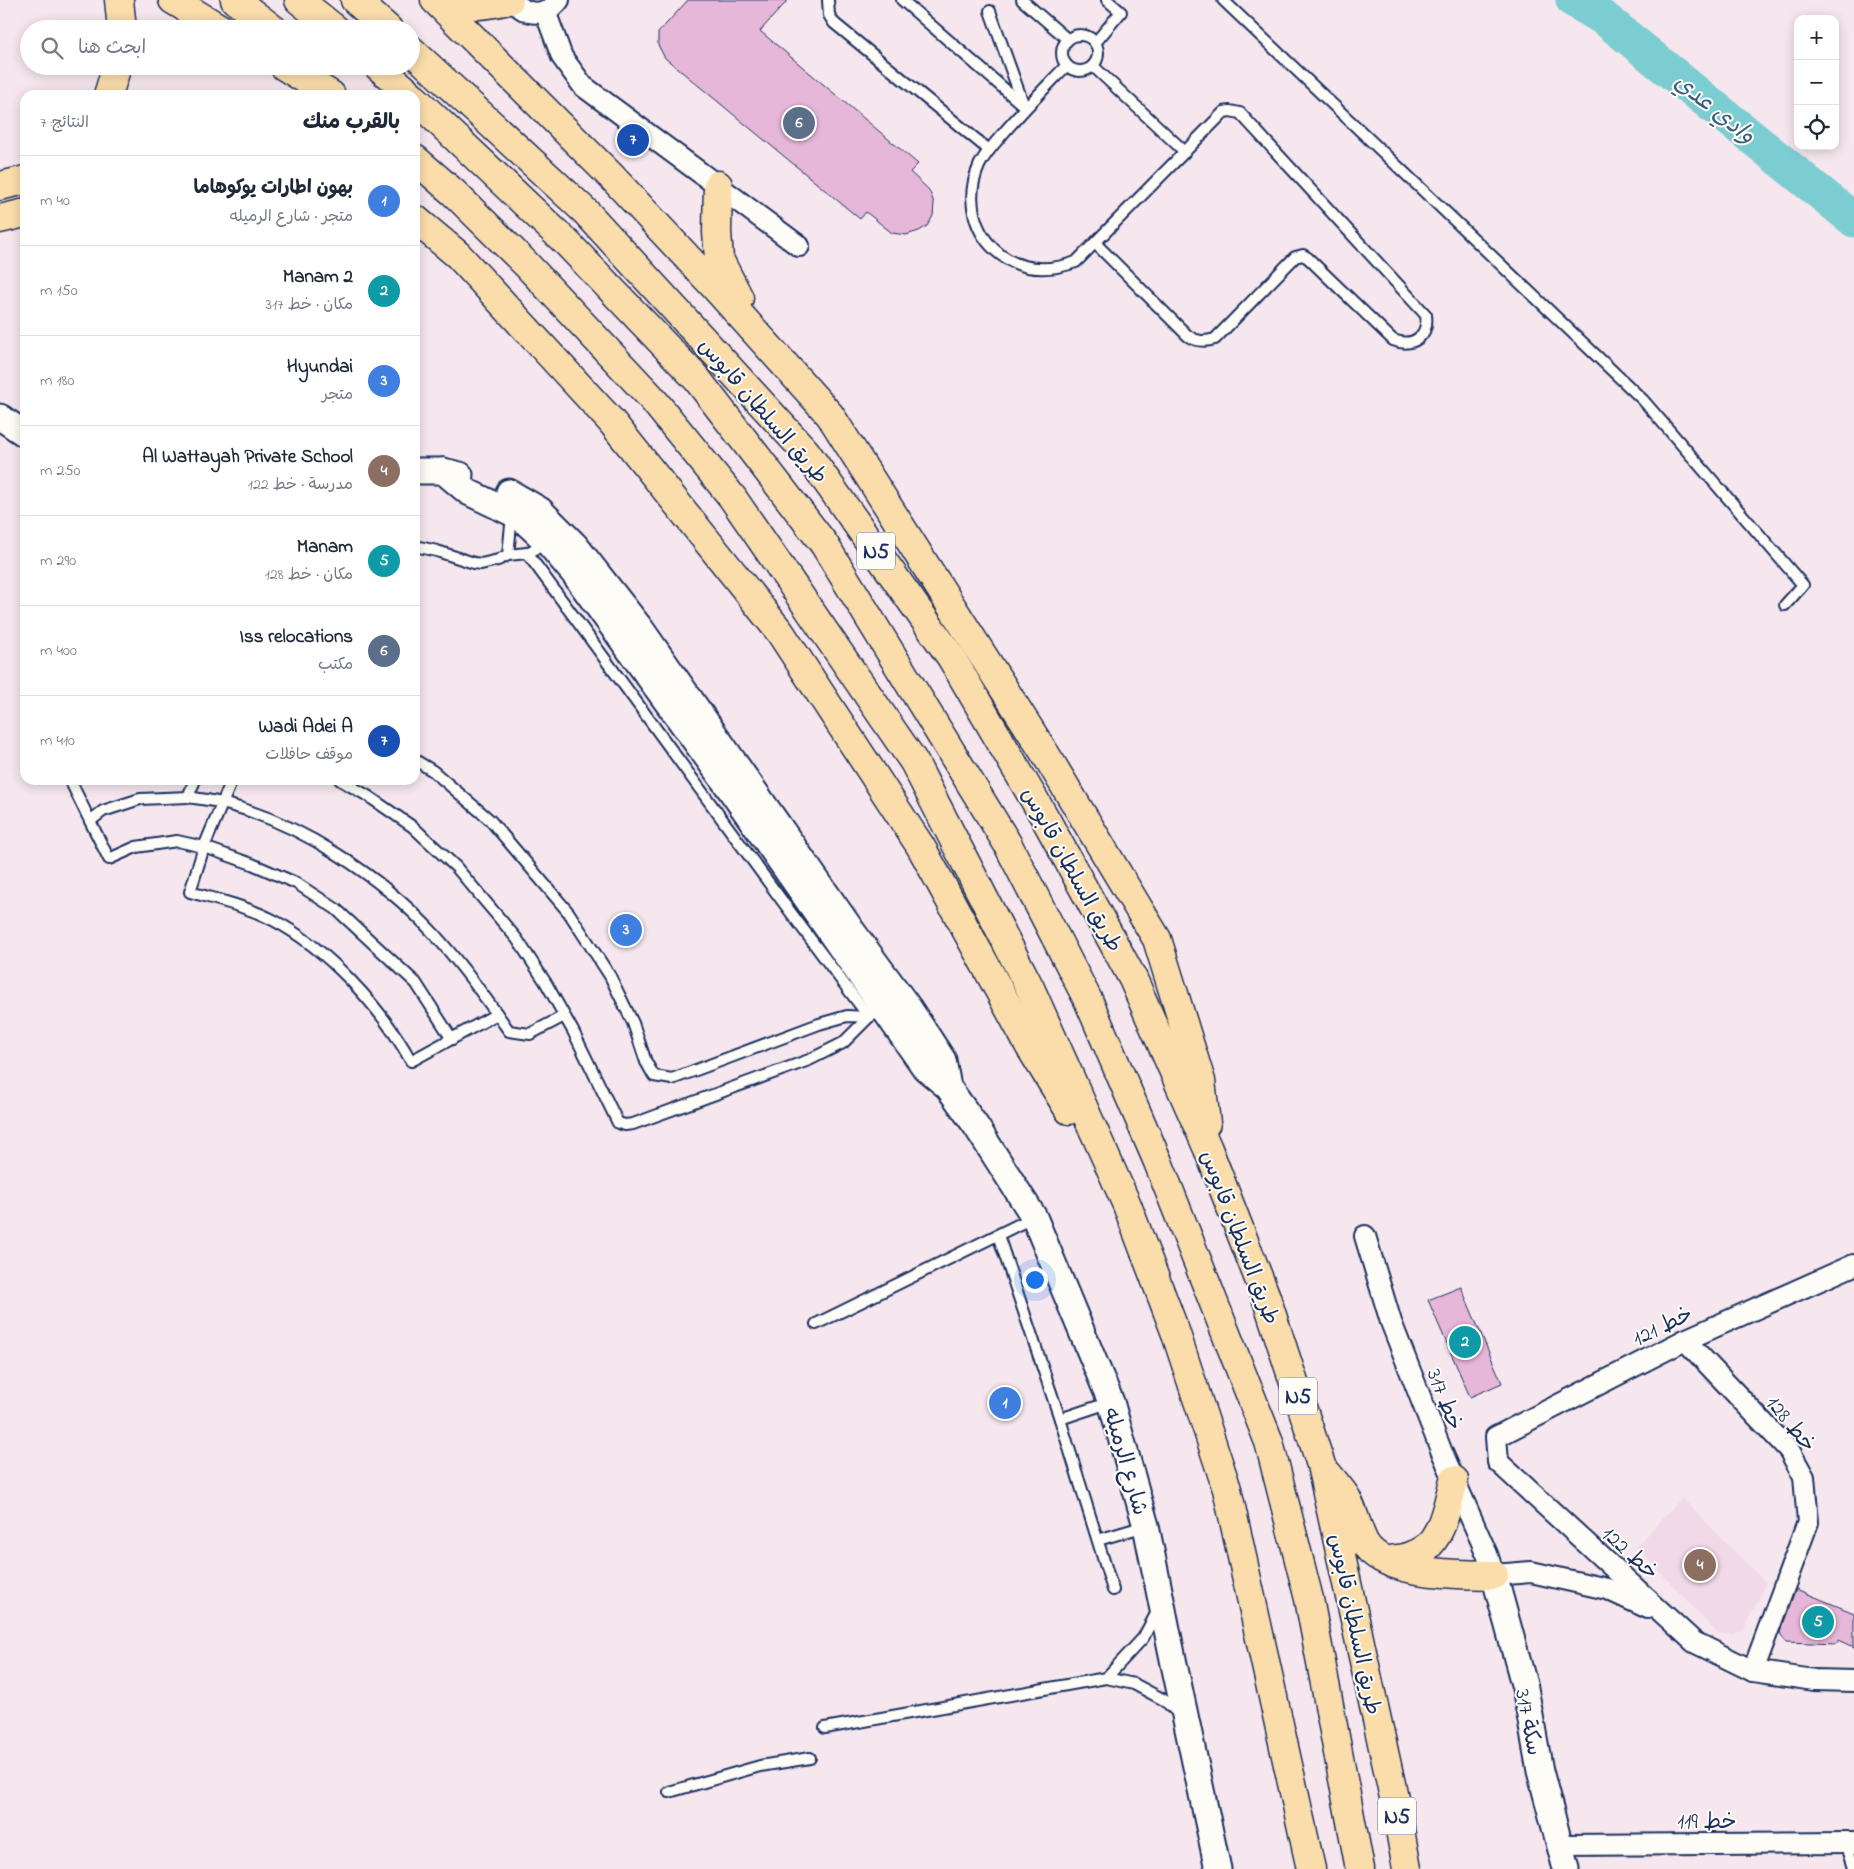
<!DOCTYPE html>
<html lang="ar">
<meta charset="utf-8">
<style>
:root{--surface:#fff;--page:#f6f6f7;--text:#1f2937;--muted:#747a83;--line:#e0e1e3;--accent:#1a73e8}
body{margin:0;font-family:"Indie Flower","Playpen Sans Arabic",sans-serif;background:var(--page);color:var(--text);direction:rtl}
.controls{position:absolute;right:15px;top:15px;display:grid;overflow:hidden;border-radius:10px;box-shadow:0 2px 12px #0003}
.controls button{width:45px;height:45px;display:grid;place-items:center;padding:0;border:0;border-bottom:1px solid var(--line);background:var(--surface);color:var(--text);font:25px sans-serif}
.you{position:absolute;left:1034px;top:1279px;width:18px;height:18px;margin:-12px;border:4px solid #fff;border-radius:50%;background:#1a73e8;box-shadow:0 0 0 8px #1a73e833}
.badge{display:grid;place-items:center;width:32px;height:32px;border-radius:50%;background:var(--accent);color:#fff;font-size:16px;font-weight:700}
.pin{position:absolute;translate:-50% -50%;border:2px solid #fff;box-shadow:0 1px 5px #0006}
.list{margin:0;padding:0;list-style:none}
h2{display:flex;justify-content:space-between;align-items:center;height:65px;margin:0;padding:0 20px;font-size:21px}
h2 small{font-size:16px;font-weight:400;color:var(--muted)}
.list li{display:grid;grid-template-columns:32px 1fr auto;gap:15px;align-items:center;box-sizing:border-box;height:90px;padding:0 20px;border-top:1px solid var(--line)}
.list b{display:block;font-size:19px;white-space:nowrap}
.list p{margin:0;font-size:16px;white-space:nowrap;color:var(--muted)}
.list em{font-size:16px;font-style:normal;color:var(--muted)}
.icon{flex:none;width:28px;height:28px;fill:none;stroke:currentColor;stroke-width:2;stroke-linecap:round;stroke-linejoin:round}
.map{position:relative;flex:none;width:1854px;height:1869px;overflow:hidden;direction:ltr}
.search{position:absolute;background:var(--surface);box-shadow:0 2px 12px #0003;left:20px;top:20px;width:400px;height:55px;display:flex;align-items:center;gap:12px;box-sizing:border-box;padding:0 18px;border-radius:28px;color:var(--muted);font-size:19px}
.panel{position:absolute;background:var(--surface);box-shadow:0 2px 12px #0003;left:20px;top:90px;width:400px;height:695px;border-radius:15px;direction:rtl}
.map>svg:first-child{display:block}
.built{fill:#f1d9e8}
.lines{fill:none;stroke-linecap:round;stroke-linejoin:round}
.river{stroke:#7ccdd2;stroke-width:35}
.building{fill:#e6b7d9;stroke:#1b2f5e}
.service-casing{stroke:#1b2f5e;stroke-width:14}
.minor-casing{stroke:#1b2f5e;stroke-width:24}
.tertiary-casing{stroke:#1b2f5e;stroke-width:29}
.trunk-casing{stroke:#1b2f5e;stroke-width:31}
.service{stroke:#fdfcf7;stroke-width:10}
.minor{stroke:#fdfcf7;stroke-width:20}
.tertiary{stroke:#fdfcf7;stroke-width:25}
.trunk{stroke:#fbddab;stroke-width:28}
.labels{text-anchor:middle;stroke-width:4;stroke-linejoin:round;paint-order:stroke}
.shield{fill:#fdfcf7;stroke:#5f6c8c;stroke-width:1}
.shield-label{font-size:21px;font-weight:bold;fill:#1b2f5e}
.street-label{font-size:22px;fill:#1b2f5e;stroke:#fdfcf7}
.water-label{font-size:24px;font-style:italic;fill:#385e81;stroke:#fdfcf7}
</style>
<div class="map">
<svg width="1854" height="1869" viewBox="0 0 1854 1869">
<rect width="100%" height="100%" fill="#f6e7ee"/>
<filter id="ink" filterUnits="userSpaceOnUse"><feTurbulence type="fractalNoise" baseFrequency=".02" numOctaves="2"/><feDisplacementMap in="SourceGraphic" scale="10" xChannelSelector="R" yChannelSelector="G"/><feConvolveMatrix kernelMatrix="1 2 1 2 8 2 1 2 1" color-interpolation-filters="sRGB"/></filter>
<g filter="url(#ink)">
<polygon class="built" points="1682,1498 1766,1583 1744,1630 1732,1634 1718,1634 1636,1546"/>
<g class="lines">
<polyline class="river" points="1573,0 1605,19 1854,220"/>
</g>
<g class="building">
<polygon points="688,0 788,0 760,31 918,164 910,172 929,190 934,203 933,216 927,226 919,231 906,235 892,233 866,212 860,219 665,58 658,45 658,33"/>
<polygon points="1461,1287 1502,1383 1470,1397 1428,1300"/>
<polygon points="1796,1589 1854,1613 1854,1647 1839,1640 1836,1644 1786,1642 1780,1633"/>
</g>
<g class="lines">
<g class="service-casing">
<g id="service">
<polyline points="828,0 829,15 834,23 989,150"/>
<polyline points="902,0 1025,107"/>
<polyline points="1022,0 1067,39"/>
<polyline points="1223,0 1643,400 1803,585 1785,605"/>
<polyline points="990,11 1024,106"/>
<circle cx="1080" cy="53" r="18"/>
<polyline points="1095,43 1121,12 1107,0"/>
<path d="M1066 66C1044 89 1022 111 1001 136 993 145 984 155 979 166 965 198 973 234 1001 255 1024 272 1050 271 1076 262L1224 112 1230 111 1240 113 1426 315C1429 336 1413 348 1393 340L1308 258 1303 255 1295 257 1215 339C1205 342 1197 342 1188 336L1095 243"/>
<polyline points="1093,66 1185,152"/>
<polyline points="415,546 437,551 474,563 481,564 498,560 508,555 527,553 547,543"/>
<path d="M527 553C641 707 753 864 869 1017"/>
<polyline points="508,555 512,515"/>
<polyline points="415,760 433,771 490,820 569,913 610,976 633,1023 646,1062 654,1076 672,1079 819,1024 847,1016 869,1017"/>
<polyline points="70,780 90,821"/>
<path d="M195 780 188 797C199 799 211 800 222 803 299 822 381 876 435 935 462 965 486 998 509 1031L530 1034 564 1016"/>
<path d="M232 780 204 847 190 892C218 900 248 907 273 920 327 948 382 1008 411 1061L497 1014"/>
<polyline points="340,780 368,796 413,827 456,867 517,939 546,983 573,1031 618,1123 625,1125 633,1124 809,1060 843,1043 869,1017 884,1009"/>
<polyline points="188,797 140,799 103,811 90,821 109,859 136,847 177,841 204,847 252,864 296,883 336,909 416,983 452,1039"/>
<polyline points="998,1235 1060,1419 1113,1590"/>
<polyline points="816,1324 1034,1217"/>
<polyline points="1060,1419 1111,1402"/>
<polyline points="1098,1540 1145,1526"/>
<polyline points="1106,1678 1143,1638 1158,1610"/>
<polyline points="825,1728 1106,1678 1134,1684 1164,1700 1179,1714"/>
<polyline points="669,1792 760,1766 810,1758"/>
<polyline points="1846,1843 1854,1868"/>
</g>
</g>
<g class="minor-casing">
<g id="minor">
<path d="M513 0C526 17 546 17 559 0"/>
<polyline points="545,11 562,57 583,86 799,246"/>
<polyline points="1365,1236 1391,1322 1441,1450 1487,1554 1494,1575 1531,1572 1607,1589 1648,1608"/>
<polyline points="1854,1265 1685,1340 1496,1437 1498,1462 1694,1642 1753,1671 1814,1680 1854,1681"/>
<polyline points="1685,1340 1789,1450 1804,1477 1808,1522 1753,1671"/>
<polyline points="1560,1845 1854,1843"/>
</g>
</g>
<g class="tertiary-casing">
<g id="tertiary">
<polyline points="0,417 25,434"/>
<polyline points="415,471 443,471 460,475"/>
<polyline points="443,471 468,492 520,517 548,543 575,575 727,785 925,1068 948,1087 976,1126 1034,1217 1111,1402 1146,1526 1174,1664 1218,1869"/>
<polyline points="509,492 540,510 575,545 641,629 853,932 909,1008 943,1060 948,1087"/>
<polyline points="1494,1575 1525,1688 1540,1771 1566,1869"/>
</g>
</g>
<g class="trunk-casing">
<g id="trunk">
<polyline points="119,0 122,29"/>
<polyline points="173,0 221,29"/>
<polyline points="235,0 273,29"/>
<polyline points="299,0 335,29"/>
<polyline points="355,0 388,29"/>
<polyline points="435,0 613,178 713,285 830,415 1051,763 1157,939 1201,1081 1206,1123"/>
<path d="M450 0C474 8 485 5 509 0"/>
<polyline points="411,50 586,212 806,452 951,657 1045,818 1133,979 1208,1149 1266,1297 1321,1465 1395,1802 1407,1869"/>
<polyline points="284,66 331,95"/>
<polyline points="378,66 411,95"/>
<polyline points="108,95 117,66"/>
<polyline points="415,99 568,244 697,379 824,544 1007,843 1089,1002 1158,1162 1269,1442 1309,1599 1360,1869"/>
<polyline points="415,159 454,193 526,264 650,396 732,497 914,762 1030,988 1127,1205 1175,1331 1227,1489 1311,1869"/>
<polyline points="718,185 717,232 719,259 739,298"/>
<polyline points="0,186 25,180"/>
<polyline points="0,219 25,213"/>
<polyline points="415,219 458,255 611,421 780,632 921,847 1030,1047 1069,1110"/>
<path d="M1328 1474C1334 1482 1342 1490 1347 1499 1354 1512 1357 1528 1364 1542 1383 1576 1459 1574 1494 1575"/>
<path d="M1388 1560C1395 1559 1404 1559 1411 1556 1442 1547 1447 1506 1454 1480"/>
</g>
</g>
<use href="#service" class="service"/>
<use href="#minor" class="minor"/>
<use href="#tertiary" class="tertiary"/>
<use href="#trunk" class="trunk"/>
</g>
</g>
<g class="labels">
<g class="shield">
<rect x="857" y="532.5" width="38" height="37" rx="4"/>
<rect x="1279" y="1377.5" width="38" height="37" rx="4"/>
<rect x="1378" y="1797.5" width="38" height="37" rx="4"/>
</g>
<g class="shield-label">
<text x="876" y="558">N5</text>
<text x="1298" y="1403">N5</text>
<text x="1397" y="1823">N5</text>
</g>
<g class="street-label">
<text transform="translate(764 410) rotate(49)" y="8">طريق السلطان قابوس</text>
<text transform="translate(1073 869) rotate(61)" y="8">طريق السلطان قابوس</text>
<text transform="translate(1241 1237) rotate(69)" y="8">طريق السلطان قابوس</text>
<text transform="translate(1662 1325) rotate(-26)" y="8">خط 121</text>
<text transform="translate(1446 1399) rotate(69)" y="8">خط 317</text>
<text transform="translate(1792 1423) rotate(51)" y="8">خط 128</text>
<text transform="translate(1127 1461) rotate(74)" y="8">شارع الرميله</text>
<text transform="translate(1631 1552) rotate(42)" y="8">خط 122</text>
<text transform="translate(1356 1624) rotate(78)" y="8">طريق السلطان قابوس</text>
<text transform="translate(1530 1722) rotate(79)" y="8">سكة 317</text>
<text x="1707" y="1828">خط 119</text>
</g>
<g class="water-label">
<text transform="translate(1715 108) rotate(39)" y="8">وادي عدي</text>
</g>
</g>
</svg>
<div class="controls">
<button>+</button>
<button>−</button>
<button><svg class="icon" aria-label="locate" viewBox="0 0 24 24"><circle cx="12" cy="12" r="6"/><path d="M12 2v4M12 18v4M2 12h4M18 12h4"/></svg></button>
</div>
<div class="you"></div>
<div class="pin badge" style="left:1005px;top:1403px;background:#3f7fe0">1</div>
<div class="pin badge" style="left:1465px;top:1342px;background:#0f9aa8">2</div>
<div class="pin badge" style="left:626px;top:930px;background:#3f7fe0">3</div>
<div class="pin badge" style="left:1700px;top:1565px;background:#8d6e63">4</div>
<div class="pin badge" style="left:1818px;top:1622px;background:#0f9aa8">5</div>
<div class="pin badge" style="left:799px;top:123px;background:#5c6f8a">6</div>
<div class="pin badge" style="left:633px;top:140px;background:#1a4fb4">7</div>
<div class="search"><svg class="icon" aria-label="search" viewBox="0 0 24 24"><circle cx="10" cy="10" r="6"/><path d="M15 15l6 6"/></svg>ابحث هنا</div>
<section class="panel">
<h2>بالقرب منك<small>النتائج: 7</small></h2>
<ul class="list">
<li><span class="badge" style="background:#3f7fe0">1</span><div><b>بهون اطارات يوكوهاما</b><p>متجر · شارع الرميله</p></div><em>40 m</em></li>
<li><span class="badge" style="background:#0f9aa8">2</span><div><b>Manam 2</b><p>مكان · خط 317</p></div><em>150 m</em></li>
<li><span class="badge" style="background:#3f7fe0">3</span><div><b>Hyundai</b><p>متجر</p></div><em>180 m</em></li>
<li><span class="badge" style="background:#8d6e63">4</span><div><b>Al Wattayah Private School</b><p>مدرسة · خط 122</p></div><em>250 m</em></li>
<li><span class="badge" style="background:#0f9aa8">5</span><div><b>Manam</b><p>مكان · خط 128</p></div><em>290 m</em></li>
<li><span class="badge" style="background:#5c6f8a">6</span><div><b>Iss relocations</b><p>مكتب</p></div><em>400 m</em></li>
<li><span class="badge" style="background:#1a4fb4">7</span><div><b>Wadi Adei A</b><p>موقف حافلات</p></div><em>410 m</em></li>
</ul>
</section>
</div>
